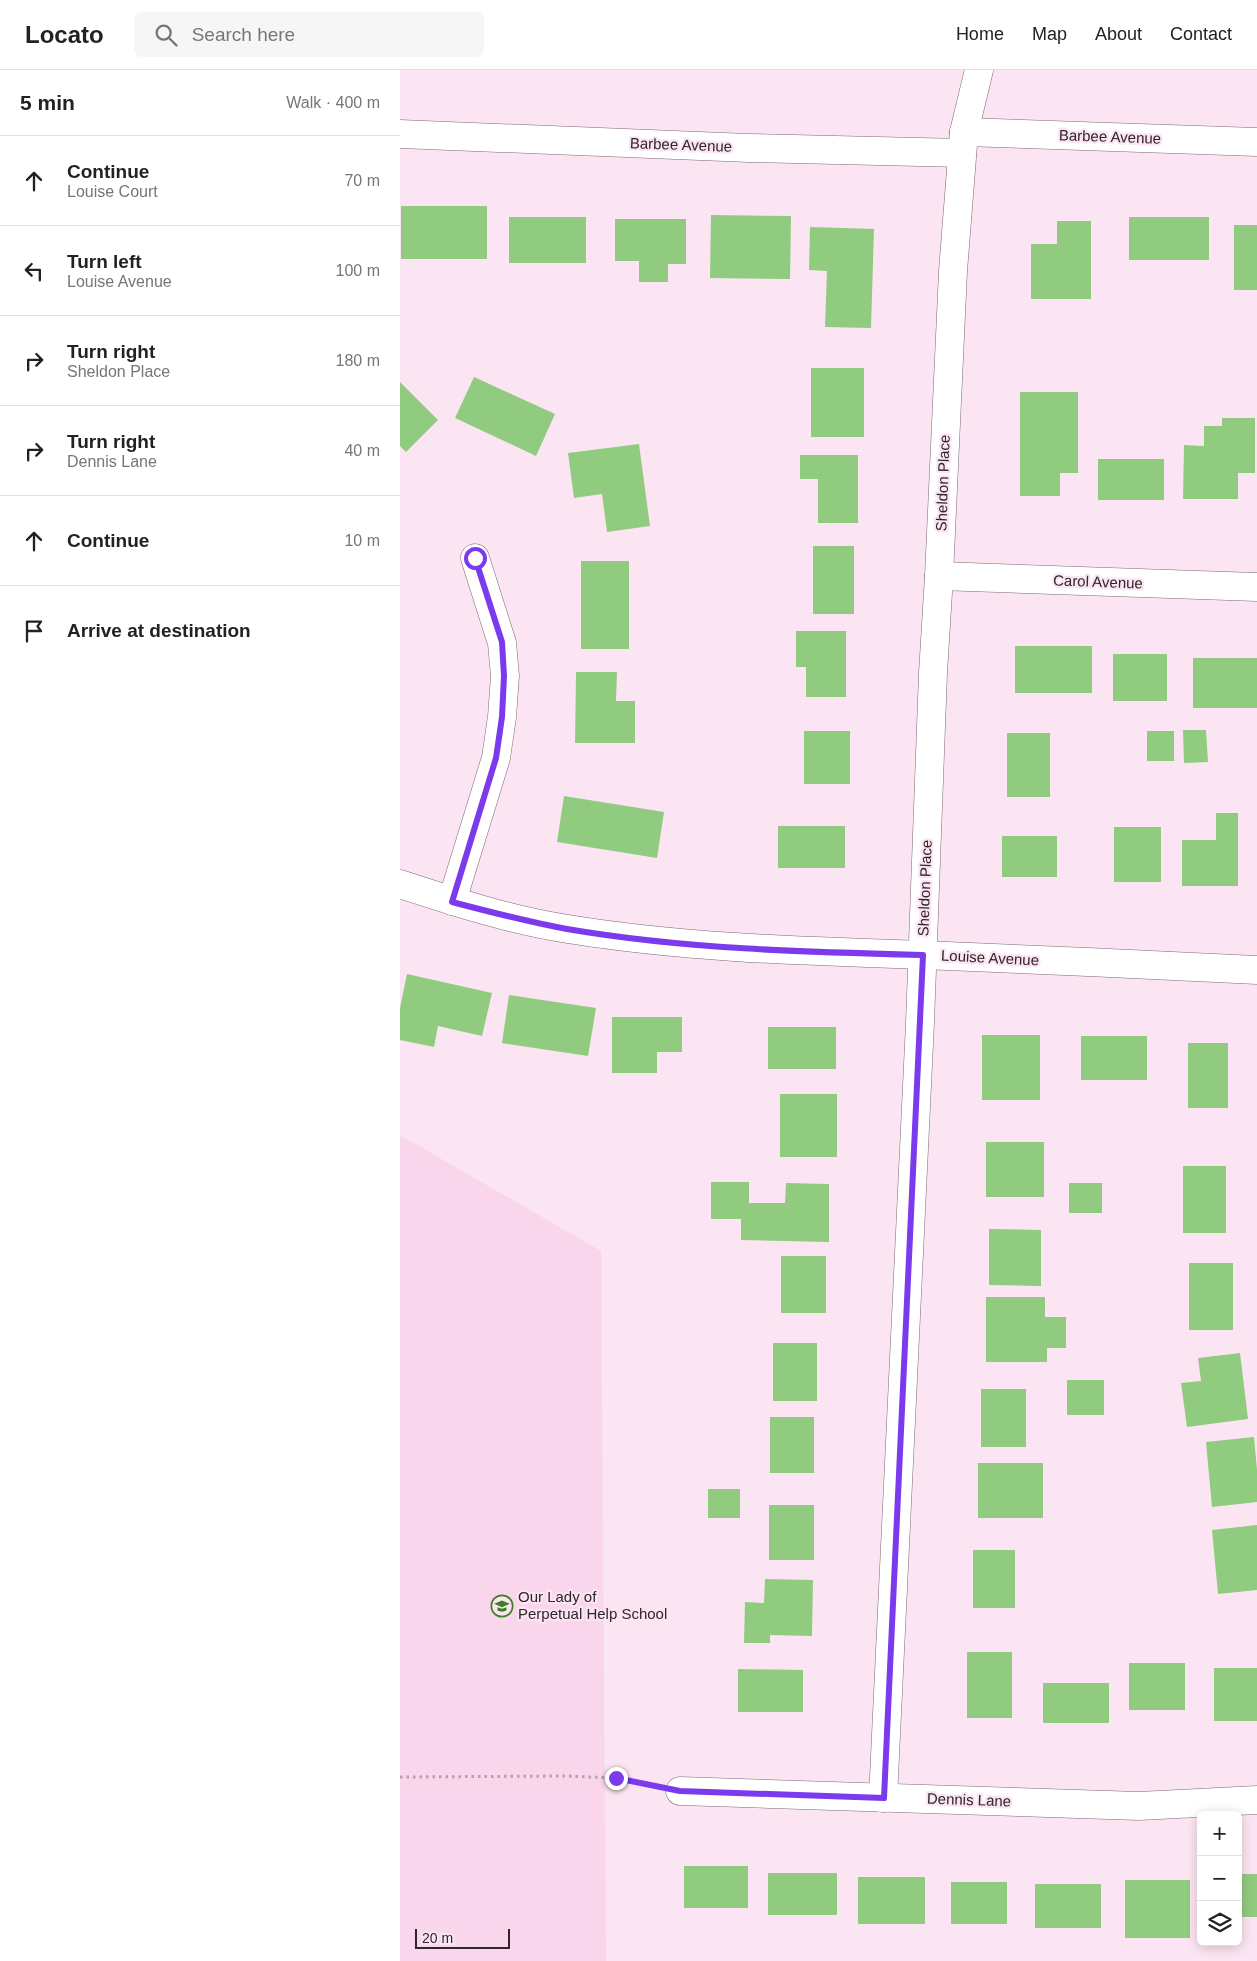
<!DOCTYPE html>
<meta charset="utf-8">
<style>
:root{--surface:#fff;--page:#f6f6f6;--text:#222;--muted:#767676;--line:#e0e0e0}
body{margin:0;font-family:Arial,sans-serif;background:var(--page);color:var(--text)}
.controls{position:absolute;right:15px;bottom:15px;display:grid;overflow:hidden;border-radius:8px;box-shadow:0 2px 12px #0003}
.controls button{width:45px;height:45px;display:grid;place-items:center;padding:0;border:0;border-bottom:1px solid var(--line);background:var(--surface);color:var(--text);font:25px sans-serif}
.scale{position:absolute;left:15px;bottom:12px;width:95px;box-sizing:border-box;padding-left:5px;border:2px solid #30252b;border-top:0;font-size:14px;line-height:18px;white-space:nowrap;color:#30252b;-webkit-text-stroke:4px #fbe5f2;paint-order:stroke}
.stop{position:absolute;width:15px;height:15px;margin:-11px;border:4px solid #7c3aed;border-radius:50%;background:#fff}
.stop.end{background:#7c3aed;border-color:#fff;box-shadow:0 1px 5px #0008}
.list{margin:0;padding:0;list-style:none}
h2{display:flex;justify-content:space-between;align-items:center;height:65px;margin:0;padding:0 20px;font-size:21px}
h2 small{font-size:16px;font-weight:400;color:var(--muted)}
.list li{display:grid;grid-template-columns:32px 1fr auto;gap:15px;align-items:center;box-sizing:border-box;height:90px;padding:0 20px;border-top:1px solid var(--line)}
.list b{display:block;font-size:19px;white-space:nowrap}
.list p{margin:0;font-size:16px;white-space:nowrap;color:var(--muted)}
.list em{font-size:16px;font-style:normal;color:var(--muted)}
.icon{flex:none;width:28px;height:28px;fill:none;stroke:currentColor;stroke-width:2;stroke-linecap:round;stroke-linejoin:round}
.map{position:relative;flex:none;width:857px;height:1891px;overflow:hidden}
header{display:flex;align-items:center;gap:30px;box-sizing:border-box;height:70px;padding:0 25px;background:var(--surface);border-bottom:1px solid var(--line)}
header strong{font-size:24px}
nav{display:flex;gap:28px;margin-inline-start:auto;font-size:18px}
.search{width:350px;height:45px;background:var(--page);display:flex;align-items:center;gap:12px;box-sizing:border-box;padding:0 18px;border-radius:8px;color:var(--muted);font-size:19px}
main{display:flex}
aside{flex:1;background:var(--surface)}
.map>svg:first-child{display:block}
.built{fill:#f9d6eb}
.building{fill:#91cb80}
.lines{fill:none;stroke-linecap:round;stroke-linejoin:round}
.minor-casing{stroke:#806776;stroke-width:29}
.path{stroke:#b3a1ac;stroke-width:3;stroke-dasharray:2.5 4;stroke-linecap:butt}
.minor{stroke:#fff;stroke-width:28}
.route{stroke:#7c3aed;stroke-width:6}
.labels{text-anchor:middle;stroke-width:4.5;stroke-linejoin:round;paint-order:stroke}
.street-label{font-size:15px;fill:#30252b;stroke:#fbe5f2}
.poi-label{font-size:15px;fill:#30252b;stroke:#fbe5f2;text-anchor:start}
</style>
<header>
<strong>Locato</strong>
<div class="search"><svg class="icon" aria-label="search" viewBox="0 0 24 24"><circle cx="10" cy="10" r="6"/><path d="M15 15l6 6"/></svg>Search here</div>
<nav><a>Home</a><a>Map</a><a>About</a><a>Contact</a></nav>
</header>
<main>
<aside>
<h2>5 min<small>Walk · 400 m</small></h2>
<ul class="list">
<li><svg class="icon" aria-label="ahead" viewBox="0 0 24 24"><path d="M12 20V5M6 11l6-6 6 6"/></svg><div><b>Continue</b><p>Louise Court</p></div><em>70 m</em></li>
<li><svg class="icon" aria-label="left" viewBox="0 0 24 24"><path d="M17 20v-9H6M10 6l-5 5 5 5"/></svg><div><b>Turn left</b><p>Louise Avenue</p></div><em>100 m</em></li>
<li><svg class="icon" aria-label="right" viewBox="0 0 24 24"><path d="M7 20v-9h11M14 6l5 5-5 5"/></svg><div><b>Turn right</b><p>Sheldon Place</p></div><em>180 m</em></li>
<li><svg class="icon" aria-label="right" viewBox="0 0 24 24"><path d="M7 20v-9h11M14 6l5 5-5 5"/></svg><div><b>Turn right</b><p>Dennis Lane</p></div><em>40 m</em></li>
<li><svg class="icon" aria-label="ahead" viewBox="0 0 24 24"><path d="M12 20V5M6 11l6-6 6 6"/></svg><div><b>Continue</b></div><em>10 m</em></li>
<li><svg class="icon" aria-label="arrive" viewBox="0 0 24 24"><path d="M6 21V4h12l-3 4 3 4H6"/></svg><div><b>Arrive at destination</b></div></li>
</ul>
</aside>
<div class="map">
<svg width="857" height="1891" viewBox="0 0 857 1891">
<rect width="100%" height="100%" fill="#fbe5f2"/>
<polygon class="built" points="0,1065 201,1181 206,1891 0,1891"/>
<g class="building">
<rect x="1" y="136" width="86" height="53"/>
<polygon points="311,145 391,146 390,209 310,208"/>
<rect x="109" y="147" width="77" height="46"/>
<rect x="729" y="147" width="80" height="43"/>
<polygon points="215,149 286,149 286,194 268,194 268,212 239,212 239,191 215,191"/>
<polygon points="657,151 691,151 691,229 631,229 631,174 657,174"/>
<rect x="834" y="155" width="23" height="65"/>
<polygon points="410,157 474,159 471,258 425,257 427,201 409,200"/>
<rect x="411" y="298" width="53" height="69"/>
<polygon points="74,307 155,344 136,386 55,348"/>
<polygon points="0,312 38,350 6,382 0,376"/>
<polygon points="620,322 678,322 678,403 660,403 660,426 620,426"/>
<polygon points="822,348 855,348 855,403 838,403 838,429 783,429 784,375 804,376 804,356 822,356"/>
<polygon points="239,374 250,456 207,462 202,424 174,428 168,383"/>
<polygon points="400,385 458,385 458,453 418,453 418,409 400,409"/>
<rect x="698" y="389" width="66" height="41"/>
<rect x="413" y="476" width="41" height="68"/>
<rect x="181" y="491" width="48" height="88"/>
<polygon points="396,561 446,561 446,627 406,627 406,597 396,597"/>
<rect x="615" y="576" width="77" height="47"/>
<rect x="713" y="584" width="54" height="47"/>
<rect x="793" y="588" width="64" height="50"/>
<polygon points="176,602 217,602 216,631 235,631 235,673 175,673"/>
<polygon points="783,660 806,660 808,692 784,693"/>
<rect x="404" y="661" width="46" height="53"/>
<rect x="747" y="661" width="27" height="30"/>
<rect x="607" y="663" width="43" height="64"/>
<polygon points="164,726 264,742 257,788 157,772"/>
<polygon points="816,743 838,743 838,816 782,816 782,770 816,770"/>
<rect x="378" y="756" width="67" height="42"/>
<rect x="714" y="757" width="47" height="55"/>
<rect x="602" y="766" width="55" height="41"/>
<polygon points="7,904 92,923 82,966 38,956 34,977 0,970 0,938"/>
<polygon points="109,925 196,938 188,986 102,973"/>
<polygon points="212,947 282,947 282,982 257,982 257,1003 212,1003"/>
<rect x="368" y="957" width="68" height="42"/>
<rect x="582" y="965" width="58" height="65"/>
<rect x="681" y="966" width="66" height="44"/>
<rect x="788" y="973" width="40" height="65"/>
<rect x="380" y="1024" width="57" height="63"/>
<rect x="586" y="1072" width="58" height="55"/>
<rect x="783" y="1096" width="43" height="67"/>
<polygon points="311,1112 349,1112 349,1133 385,1133 386,1113 429,1114 429,1172 341,1170 341,1149 311,1149"/>
<rect x="669" y="1113" width="33" height="30"/>
<polygon points="589,1159 641,1160 641,1216 589,1215"/>
<rect x="381" y="1186" width="45" height="57"/>
<rect x="789" y="1193" width="44" height="67"/>
<polygon points="586,1227 645,1227 645,1247 666,1247 666,1278 647,1278 647,1292 586,1292"/>
<rect x="373" y="1273" width="44" height="58"/>
<polygon points="840,1283 848,1349 787,1357 781,1313 801,1311 798,1288"/>
<rect x="667" y="1310" width="37" height="35"/>
<rect x="581" y="1319" width="45" height="58"/>
<rect x="370" y="1347" width="44" height="56"/>
<polygon points="854,1367 857,1400 857,1432 812,1437 806,1372"/>
<rect x="578" y="1393" width="65" height="55"/>
<rect x="308" y="1419" width="32" height="29"/>
<rect x="369" y="1435" width="45" height="55"/>
<polygon points="857,1455 857,1520 818,1524 812,1460"/>
<rect x="573" y="1480" width="42" height="58"/>
<polygon points="365,1509 413,1510 412,1566 370,1565 370,1573 344,1573 345,1532 364,1533"/>
<rect x="567" y="1582" width="45" height="66"/>
<rect x="729" y="1593" width="56" height="47"/>
<rect x="814" y="1598" width="43" height="53"/>
<polygon points="338,1599 403,1600 403,1642 338,1642"/>
<rect x="643" y="1613" width="66" height="40"/>
<rect x="284" y="1796" width="64" height="42"/>
<rect x="368" y="1803" width="69" height="42"/>
<rect x="838" y="1804" width="19" height="43"/>
<rect x="458" y="1807" width="67" height="47"/>
<rect x="725" y="1810" width="65" height="58"/>
<rect x="551" y="1812" width="56" height="42"/>
<rect x="635" y="1814" width="66" height="44"/>
</g>
<g class="lines">
<g class="minor-casing">
<g id="minor">
<polyline points="564,62 857,72"/>
<polyline points="0,64 349,78 562,83"/>
<polyline points="539,506 857,517"/>
<path d="M0 814C55 832 110 850 168 859 285 878 404 881 523 885 634 889 746 895 857 900"/>
<polyline points="52,831 96,688 102,647 105,606 102,573 75,488"/>
<polyline points="280,1721 739,1736 857,1730"/>
<polyline points="483,1728 520,953 533,603 539,506 553,201 564,62 579,0"/>
</g>
</g>
<polyline class="path" points="0,1707 166,1706 216,1708 250,1715"/>
<use href="#minor" class="minor"/>
</g>
<g class="lines">
<path class="route" d="M75 488 102 572 104 606 102 647 96 688 52 832C90 842 128 852 167 859 284 879 404 882 523 885L484 1728 280 1721 216 1708"/>
</g>
<defs>
<g id="school-ring" transform="scale(1.125)"><circle r="9.5" fill="#fbe5f2" stroke="#3d8125" stroke-width="1.5"/><path d="M0-5L7-2L0 1L-7-2ZM-4 1L0 2.5L4 1V4Q0 6-4 4Z" fill="#3d8125"/></g>
</defs>
<g fill-rule="evenodd">
<use href="#school-ring" x="102" y="1536"/>
</g>
<g class="labels">
<g class="street-label">
<text transform="translate(710 67) rotate(2)" y="5">Barbee Avenue</text>
<text transform="translate(281 75) rotate(2)" y="5">Barbee Avenue</text>
<text transform="translate(543 413) rotate(-88)" y="5">Sheldon Place</text>
<text transform="translate(698 512) rotate(2)" y="5">Carol Avenue</text>
<text transform="translate(525 818) rotate(-88)" y="5">Sheldon Place</text>
<text transform="translate(590 888) rotate(3)" y="5">Louise Avenue</text>
<text transform="translate(569 1730) rotate(2)" y="5">Dennis Lane</text>
</g>
<g class="poi-label">
<text x="118" y="1532">Our Lady of<tspan x="118" dy="17">Perpetual Help School</tspan></text>
</g>
</g>
</svg>
<div class="controls">
<button>+</button>
<button>−</button>
<button><svg class="icon" aria-label="layers" viewBox="0 0 24 24"><path d="M12 4l9 5-9 5-9-5zM3 14l9 5 9-5"/></svg></button>
</div>
<div class="scale">20 m</div>
<div class="stop" style="left:75px;top:488px"></div>
<div class="stop end" style="left:216px;top:1708px"></div>
</div>
</main>
